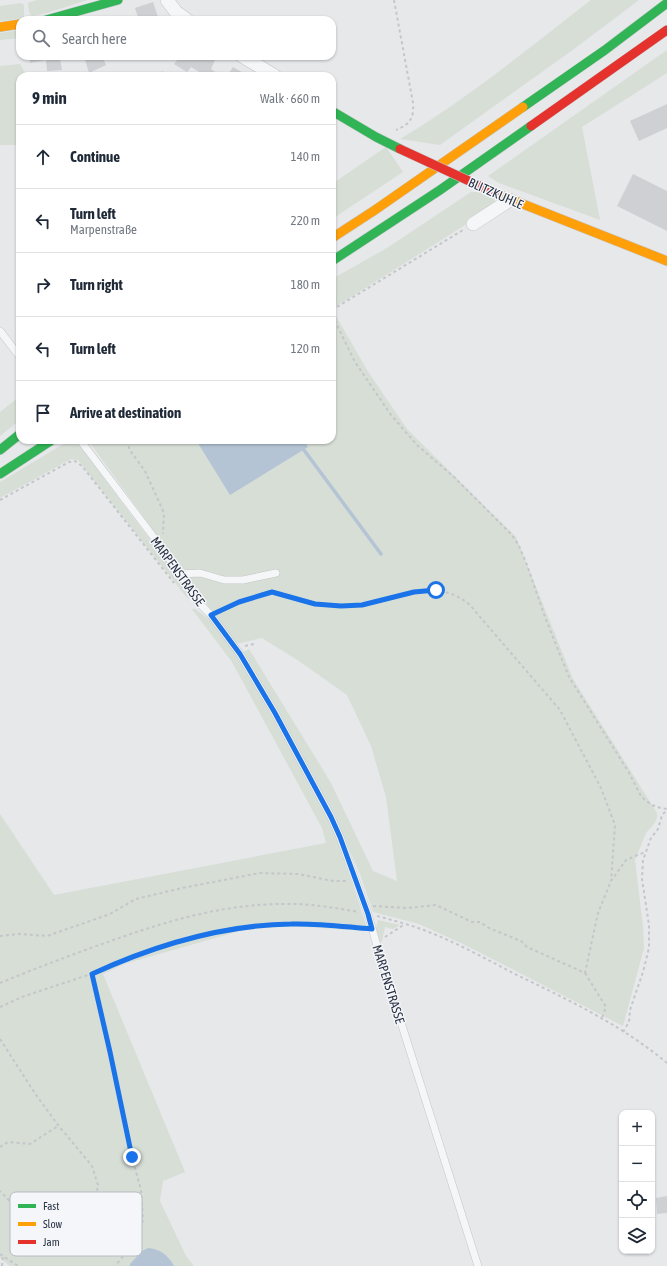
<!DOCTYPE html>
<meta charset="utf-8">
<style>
:root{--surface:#fff;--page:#f6f6f7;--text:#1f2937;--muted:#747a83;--line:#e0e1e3}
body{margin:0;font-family:"Asap Condensed",sans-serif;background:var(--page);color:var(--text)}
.controls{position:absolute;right:12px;bottom:12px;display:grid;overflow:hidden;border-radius:8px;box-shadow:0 1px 3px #0004}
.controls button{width:36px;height:36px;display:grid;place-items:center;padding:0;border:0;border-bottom:1px solid var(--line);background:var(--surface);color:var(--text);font:20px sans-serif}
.stop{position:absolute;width:12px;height:12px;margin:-9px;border:3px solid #1a73e8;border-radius:50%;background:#fff}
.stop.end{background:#1a73e8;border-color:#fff;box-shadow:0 1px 4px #0008}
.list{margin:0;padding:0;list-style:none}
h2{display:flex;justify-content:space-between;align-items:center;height:52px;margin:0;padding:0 16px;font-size:17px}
h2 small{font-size:13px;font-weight:400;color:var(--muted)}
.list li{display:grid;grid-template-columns:26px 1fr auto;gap:12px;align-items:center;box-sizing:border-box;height:64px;padding:0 16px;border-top:1px solid var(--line)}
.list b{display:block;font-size:15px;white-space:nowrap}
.list p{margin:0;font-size:13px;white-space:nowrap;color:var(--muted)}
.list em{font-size:13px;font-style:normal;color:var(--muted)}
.icon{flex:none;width:22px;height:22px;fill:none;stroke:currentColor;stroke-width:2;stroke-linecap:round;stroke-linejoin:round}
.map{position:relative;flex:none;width:667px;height:1266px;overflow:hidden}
.search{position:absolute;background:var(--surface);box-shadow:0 1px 3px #0004;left:16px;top:16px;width:320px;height:44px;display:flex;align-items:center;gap:10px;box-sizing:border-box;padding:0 14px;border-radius:12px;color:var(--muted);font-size:15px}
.panel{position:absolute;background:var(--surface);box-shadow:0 1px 3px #0004;left:16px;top:72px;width:320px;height:372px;border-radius:12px}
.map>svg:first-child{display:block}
.green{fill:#d6ded6}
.water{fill:#b4c4d5}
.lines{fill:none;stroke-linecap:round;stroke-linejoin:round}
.stream{stroke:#b4c4d5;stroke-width:3.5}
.building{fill:#ced0d3}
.lane-casing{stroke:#c4c6c8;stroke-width:8}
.street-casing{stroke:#c4c6c8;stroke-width:14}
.fast-casing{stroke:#c4c6c8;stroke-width:10}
.slow-casing{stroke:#c4c6c8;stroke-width:10}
.jam-casing{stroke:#c4c6c8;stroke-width:10}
.path{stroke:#c5c6ca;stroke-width:2;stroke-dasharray:3 3;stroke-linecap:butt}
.lane{stroke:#f5f6f7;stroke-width:7}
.street{stroke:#f5f6f7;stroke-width:13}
.fast{stroke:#30b455;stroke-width:9}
.slow{stroke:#ff9f0a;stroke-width:9}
.jam{stroke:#e5322d;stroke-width:9}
.jam-bridge-casing{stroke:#c4c6c8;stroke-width:10;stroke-linecap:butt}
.jam-bridge{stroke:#e5322d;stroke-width:9}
.route{stroke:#1a73e8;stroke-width:5}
.labels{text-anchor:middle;stroke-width:3;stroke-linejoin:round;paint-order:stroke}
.street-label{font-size:13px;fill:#2b3445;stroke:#f4f6f9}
.key{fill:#f4f6f9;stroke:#b8bcc3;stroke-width:1}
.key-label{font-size:11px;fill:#2b3445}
</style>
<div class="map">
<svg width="667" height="1266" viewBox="0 0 667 1266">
<rect width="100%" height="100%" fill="#e6e8ea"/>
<g class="green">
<polygon points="37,0 87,0 47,13 32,16 29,12 28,3"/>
<path d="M591 0H639L574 49 440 145 400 139C467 99 529 48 591 0Z"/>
<polygon points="21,3 24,5 24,18 0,21 0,6"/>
<polygon points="20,30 20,38 0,40 0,33"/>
<polygon points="667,50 667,73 582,127 600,220 499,183 488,176"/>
<polygon points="20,64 27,76 20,76 20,145 0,145 0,66"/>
<polygon points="386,147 403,172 332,219 332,184"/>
<polygon points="471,192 479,192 493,197 497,205 332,309 367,370 407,429 516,537 573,679 657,813 657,818 654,824 646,833 635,860 643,927 644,948 623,1026 465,945 419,924 373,912 360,874 342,833 242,653 249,649 331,783 373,871 397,881 386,797 371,746 347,695 299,661 262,638 236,644 90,443 89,440 332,440 332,279 387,248"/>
<polygon points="20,396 20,420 0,436 0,412"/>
<polygon points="70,440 75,440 183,584 188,591 189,599 184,594 78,460 71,459 0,498 0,482"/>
<polygon points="192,609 195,609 209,619 214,625 244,665 269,707 335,832 368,931 291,926 243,930 124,964 103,974 185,1172 163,1181 160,1201 186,1256 194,1266 10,1266 0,1258 0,814 54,895 326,843 322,828 232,662"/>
<polygon points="378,920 400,925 393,929 385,927 382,941 379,943 376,928"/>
</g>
<g class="water">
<polygon points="196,440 304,440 308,447 230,495"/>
<path d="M148 1248C160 1249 168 1255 174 1266H130V1264L142 1251Z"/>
</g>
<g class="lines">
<polyline class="stream" points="300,448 304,450 381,554"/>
</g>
<g class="building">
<polygon points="153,2 159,20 139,20 135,8"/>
<polygon points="29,56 52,56 52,60 60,59 62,70 47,71 46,60 30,63"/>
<polygon points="84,56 108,56 103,58 106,65 89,73"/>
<polygon points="174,56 190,56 195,59 197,56 208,56 215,60 211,69 221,76 206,76 191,67 187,72 174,64 178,59"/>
<polygon points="233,67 249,76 227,76"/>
<polygon points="162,71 168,76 158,76"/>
<polygon points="667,104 667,128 639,141 630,121"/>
<polygon points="633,174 667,191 667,231 617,206"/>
<polygon points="667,1196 667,1213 657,1214 656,1198"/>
</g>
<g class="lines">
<g class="lane-casing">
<g id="lane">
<polyline points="0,331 20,357"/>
<polyline points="80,440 162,548 198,602 211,615 240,654 275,713 331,817 340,837 368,914 380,956 478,1266"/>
<polyline points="179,574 200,573 224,580 243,580 276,573"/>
</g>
</g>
<g class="street-casing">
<g id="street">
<polyline points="167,0 176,12 187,20"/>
<polyline points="242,56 275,76"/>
<polyline points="473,224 510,200"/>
</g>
</g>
<g class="fast-casing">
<g id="fast">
<polyline points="46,20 118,0"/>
<polyline points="523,107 605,50 667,3"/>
<polyline points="332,111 376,137 400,149"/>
<polyline points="332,261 440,190 531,126"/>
<polyline points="0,450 20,434"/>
<polyline points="0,474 52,440"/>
</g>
</g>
<g class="slow-casing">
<g id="slow">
<polyline points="0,27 20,24"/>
<polyline points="495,193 667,261"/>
<polyline points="332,238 375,210 523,107"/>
</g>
</g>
<g class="jam-casing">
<polyline id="jam" points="531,126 667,30"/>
</g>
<g class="path">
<path d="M394 0 413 103C414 119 410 124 396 130"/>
<polyline points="332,310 463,230"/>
<polyline points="332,315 355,362 391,415 417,445 454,477 512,535 519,546 527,565 545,617 569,677 628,771 641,796 646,801 656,807 667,809"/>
<polyline points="129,440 129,449 145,471 164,513 163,534"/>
<polyline points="0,500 69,462 75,461 82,466 174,583"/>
<path d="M219 611C235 604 253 595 271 592 280 591 304 602 315 604 323 605 331 606 339 606 385 609 427 571 469 604L560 710 601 788 615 825 611 881"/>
<polyline points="245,646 254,644"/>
<polyline points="373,906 407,908 436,905 472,922 480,922 489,928 521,941 527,947 585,973 598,913 611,881 626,860 645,852"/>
<path d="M377 916C392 920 407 924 421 929 454 941 486 959 517 975 569 1000 623 1026 667 1063"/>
<polyline points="0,936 20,934 47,936 110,914 136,899 182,888 260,873 298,874 333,881 348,881"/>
<polyline points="385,937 405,924"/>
<polyline points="585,973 606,1007 602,1018"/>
<polyline points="91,974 111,1051 132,1157 141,1190 143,1220 135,1242 115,1266"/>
<path d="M0 983C29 971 58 960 88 949 152 926 215 904 284 904 309 903 334 908 359 912"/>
<polyline points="0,1007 22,997 91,974 124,960 185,940 243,928 291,924 363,928"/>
<polyline points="623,1032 629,1022 630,1010 643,972 649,948 649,925 642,879 643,860 651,838 658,829 662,815 667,810"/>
<polyline points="0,1039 34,1092 58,1125 92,1166 98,1185 91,1234 74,1247 60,1246 49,1238 24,1216 0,1191"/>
<polyline points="0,1147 8,1142 30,1144 58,1126"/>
<polyline points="0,1254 18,1266"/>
<polyline points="2,1266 3,1256"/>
</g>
<use href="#lane" class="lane"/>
<use href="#street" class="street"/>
<use href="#fast" class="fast"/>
<use href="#slow" class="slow"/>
<use href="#jam" class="jam"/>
<g class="jam-bridge-casing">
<polyline id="jam-bridge" points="400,149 495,193"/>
</g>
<use href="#jam-bridge" class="jam-bridge"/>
</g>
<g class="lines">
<path class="route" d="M132 1157 110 1052 92 974C153 946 222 925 291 924 318 923 346 927 372 929L368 914 340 837 331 817 275 713 240 654 211 615 239 602 272 592 315 604 341 606 362 605 414 592 436 590"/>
</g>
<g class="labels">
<g class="street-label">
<text transform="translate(496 193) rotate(24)" y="5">BLITZKUHLE</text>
<text transform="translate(178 571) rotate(54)" y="5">MARPENSTRASSE</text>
<text transform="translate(389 984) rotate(73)" y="5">MARPENSTRASSE</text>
</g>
</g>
<rect x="10" y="1192" width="132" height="64" rx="6" class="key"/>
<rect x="18" y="1204" width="18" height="4" fill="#30b455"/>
<rect x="18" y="1222" width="18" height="4" fill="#ff9f0a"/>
<rect x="18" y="1240" width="18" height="4" fill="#e5322d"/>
<g class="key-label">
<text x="43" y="1210">Fast</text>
<text x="43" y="1228">Slow</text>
<text x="43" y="1246">Jam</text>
</g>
</svg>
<div class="controls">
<button>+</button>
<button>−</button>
<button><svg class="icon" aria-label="locate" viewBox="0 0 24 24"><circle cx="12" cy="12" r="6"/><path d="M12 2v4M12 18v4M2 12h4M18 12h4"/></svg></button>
<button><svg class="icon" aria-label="layers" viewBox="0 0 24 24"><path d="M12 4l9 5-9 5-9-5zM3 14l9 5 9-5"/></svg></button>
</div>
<div class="stop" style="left:436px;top:590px"></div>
<div class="stop end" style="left:132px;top:1157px"></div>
<div class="search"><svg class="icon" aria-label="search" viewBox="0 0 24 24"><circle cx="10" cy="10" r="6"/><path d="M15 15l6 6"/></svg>Search here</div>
<section class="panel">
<h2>9 min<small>Walk · 660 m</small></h2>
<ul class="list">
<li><svg class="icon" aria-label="ahead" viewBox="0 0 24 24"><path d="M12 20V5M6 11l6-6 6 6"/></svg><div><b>Continue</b></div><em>140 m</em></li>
<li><svg class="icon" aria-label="left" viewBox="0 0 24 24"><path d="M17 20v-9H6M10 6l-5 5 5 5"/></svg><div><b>Turn left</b><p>Marpenstraße</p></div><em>220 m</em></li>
<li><svg class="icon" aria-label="right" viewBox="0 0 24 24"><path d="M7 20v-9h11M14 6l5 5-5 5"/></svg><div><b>Turn right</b></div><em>180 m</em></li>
<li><svg class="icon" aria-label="left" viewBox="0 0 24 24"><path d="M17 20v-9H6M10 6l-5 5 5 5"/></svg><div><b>Turn left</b></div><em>120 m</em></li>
<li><svg class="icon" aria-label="arrive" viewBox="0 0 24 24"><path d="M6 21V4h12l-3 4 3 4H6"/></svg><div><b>Arrive at destination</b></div></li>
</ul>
</section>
</div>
